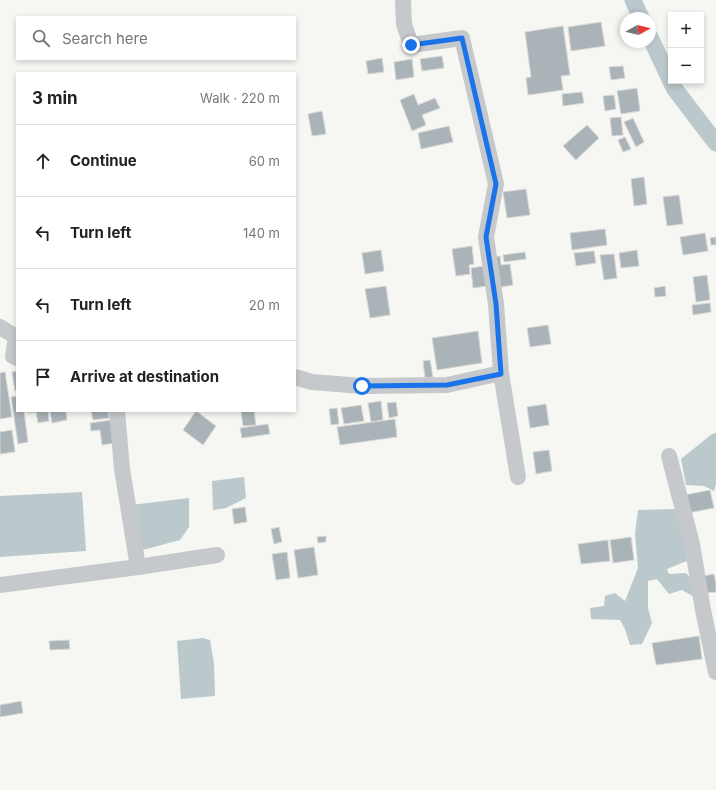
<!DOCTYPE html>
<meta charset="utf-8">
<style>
:root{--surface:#fff;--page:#f6f6f6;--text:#222;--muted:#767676;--line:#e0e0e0}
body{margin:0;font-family:Inter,sans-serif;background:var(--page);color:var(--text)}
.controls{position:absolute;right:12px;top:12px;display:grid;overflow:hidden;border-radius:0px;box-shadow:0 2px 6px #0003}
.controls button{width:36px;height:36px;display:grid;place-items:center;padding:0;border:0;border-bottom:1px solid var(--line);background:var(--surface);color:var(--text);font:20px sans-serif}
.compass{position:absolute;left:620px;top:12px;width:36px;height:36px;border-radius:50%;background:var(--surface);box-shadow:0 2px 6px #0003;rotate:82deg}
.stop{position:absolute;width:12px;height:12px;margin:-9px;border:3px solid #1a73e8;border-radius:50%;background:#fff}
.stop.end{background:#1a73e8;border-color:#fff;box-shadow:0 1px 4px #0008}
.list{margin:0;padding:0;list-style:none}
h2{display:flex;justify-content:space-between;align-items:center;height:52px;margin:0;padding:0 16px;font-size:17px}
h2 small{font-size:13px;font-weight:400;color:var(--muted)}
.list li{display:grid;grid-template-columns:26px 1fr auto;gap:12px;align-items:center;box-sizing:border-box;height:72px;padding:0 16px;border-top:1px solid var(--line)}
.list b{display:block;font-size:15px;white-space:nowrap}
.list em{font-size:13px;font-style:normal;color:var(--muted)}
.icon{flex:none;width:22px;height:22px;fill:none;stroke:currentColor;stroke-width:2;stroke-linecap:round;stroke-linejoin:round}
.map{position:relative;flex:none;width:716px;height:790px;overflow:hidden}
.search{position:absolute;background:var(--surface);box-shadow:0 2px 6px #0003;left:16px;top:16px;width:280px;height:44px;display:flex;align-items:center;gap:10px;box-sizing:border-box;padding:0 14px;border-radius:0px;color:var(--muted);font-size:15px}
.panel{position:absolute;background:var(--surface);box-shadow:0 2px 6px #0003;left:16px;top:72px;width:280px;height:340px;border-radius:0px}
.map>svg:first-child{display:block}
.water{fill:#bbc8cc}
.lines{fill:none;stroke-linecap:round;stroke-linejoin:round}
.canal{stroke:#bbc8cc;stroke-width:17}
.building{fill:#aab3b8;stroke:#d8d8d5}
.street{stroke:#c6c9cc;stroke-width:16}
.route{stroke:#1a73e8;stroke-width:5}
</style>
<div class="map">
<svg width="716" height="790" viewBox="0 0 716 790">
<rect width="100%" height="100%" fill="#f6f6f2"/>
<g class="water">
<polygon points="716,433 716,484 714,491 704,486 686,485 681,459 712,434"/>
<polygon points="244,477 246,498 226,508 213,510 212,481"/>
<polygon points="82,492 86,551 0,557 0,496"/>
<polygon points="189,498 189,527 180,540 139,551 131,505"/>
<polygon points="675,509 685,539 687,561 667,569 669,574 686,573 696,584 696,598 682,590 669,594 657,579 648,581 648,608 652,623 642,644 630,645 625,629 620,620 591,619 590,608 604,606 605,596 615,593 625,601 638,568 635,534 638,510"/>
<polygon points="203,638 210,640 214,664 215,696 181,699 177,641"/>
</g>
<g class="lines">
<g class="canal">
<polyline points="633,0 641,18"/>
<polyline points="650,37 674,88 716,143"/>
</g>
</g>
<g class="building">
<polygon points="601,22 605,46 571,51 568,27"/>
<polygon points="563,26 570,75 561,76 563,90 528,95 526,78 531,77 525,32"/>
<polygon points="442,56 444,68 422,71 420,59"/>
<polygon points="382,58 384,72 368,74 366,61"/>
<polygon points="412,59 414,77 396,80 394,62"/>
<polygon points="623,66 625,78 611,80 609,67"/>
<polygon points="637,88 640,111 621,114 617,91"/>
<polygon points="582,92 584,103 563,106 562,94"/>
<polygon points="414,94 418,105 435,98 440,108 422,115 426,125 412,131 400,100"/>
<polygon points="614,95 616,109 605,111 603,96"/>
<polygon points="322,111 326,134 312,136 308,114"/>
<polygon points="621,117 623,135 612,136 610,118"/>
<polygon points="633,118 644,142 636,147 624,122"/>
<polygon points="587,125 599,138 576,160 563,146"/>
<polygon points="449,126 453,142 421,149 418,133"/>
<polygon points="625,137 631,149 623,152 618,140"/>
<polygon points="644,177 647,204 634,206 631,179"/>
<polygon points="526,189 530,215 507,218 503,192"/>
<polygon points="679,195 683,224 667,226 663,197"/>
<polygon points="605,229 607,245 572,250 570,233"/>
<polygon points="705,233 708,251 683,255 680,237"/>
<polygon points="716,237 716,245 711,245 710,238"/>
<polygon points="472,246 474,264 469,265 470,274 456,276 452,249"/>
<polygon points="381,250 384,271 365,274 362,253"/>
<polygon points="637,250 639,266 621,268 619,253"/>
<polygon points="594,251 596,263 576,266 574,253"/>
<polygon points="525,252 526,259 504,262 503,255"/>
<polygon points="614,254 617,278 604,280 600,255"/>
<polygon points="500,256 501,265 510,264 513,285 496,288 492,257"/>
<polygon points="484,266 487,286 473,288 471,268"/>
<polygon points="707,275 710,300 696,302 693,277"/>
<polygon points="386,286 390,315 370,318 365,289"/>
<polygon points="665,286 666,296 655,297 654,288"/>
<polygon points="710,303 711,312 693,315 692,305"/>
<polygon points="548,325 551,344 530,347 527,328"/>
<polygon points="478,331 482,363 437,370 432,338"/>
<polygon points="430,360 433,377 425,378 423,361"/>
<polygon points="17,371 17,390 15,391 12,372"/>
<polygon points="5,372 12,417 0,419 0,373"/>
<polygon points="17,396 17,411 24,411 28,442 18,444 11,397"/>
<polygon points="381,401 383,420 371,422 368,403"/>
<polygon points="396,402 398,416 389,418 387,403"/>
<polygon points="546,404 549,425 530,428 527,407"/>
<polygon points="361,405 364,421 344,424 341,408"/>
<polygon points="337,408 339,424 331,425 329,409"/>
<polygon points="28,411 48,411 49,421 38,423 36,412 28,413"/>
<polygon points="50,411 66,411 67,420 52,423"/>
<polygon points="91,411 108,411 109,418 93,420"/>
<polygon points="196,411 216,426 203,445 183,430"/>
<polygon points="241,411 254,411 256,425 243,426"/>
<polygon points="395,419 397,437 340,445 337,427"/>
<polygon points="112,420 115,443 102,445 100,430 91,431 90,423"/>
<polygon points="268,424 270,434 242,438 240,428"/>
<polygon points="12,430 15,452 0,454 0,432"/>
<polygon points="549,450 552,471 536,474 533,452"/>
<polygon points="710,490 714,508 688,513 685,495"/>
<polygon points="245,507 247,522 234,524 232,509"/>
<polygon points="279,527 282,542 274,544 271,529"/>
<polygon points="326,536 326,542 318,543 317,537"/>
<polygon points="631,537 634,560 613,563 610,540"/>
<polygon points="608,540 610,561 581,564 578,544"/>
<polygon points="314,547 318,575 298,578 294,550"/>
<polygon points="287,552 290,578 276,580 272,554"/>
<polygon points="714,574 716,583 716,592 706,593 703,576"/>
<polygon points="699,636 702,659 656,665 652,643"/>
<polygon points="69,640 70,649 50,650 49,641"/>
<polygon points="21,701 23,713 0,717 0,705"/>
</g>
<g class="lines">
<g class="street">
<polyline points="403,0 404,24 411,45 462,38 496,184 486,237 496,304 501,373"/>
<polyline points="0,327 16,337 13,356 17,358"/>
<polyline points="295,377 312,382 362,386 447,385 501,373 518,477"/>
<polyline points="669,456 692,544 703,610 716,672"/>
<polyline points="138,567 217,555"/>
<polyline points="0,585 138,567 122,469 117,411"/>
</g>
</g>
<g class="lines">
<polyline class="route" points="362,386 447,385 501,374 496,304 486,237 496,184 462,38 411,45"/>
</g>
</svg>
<div class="controls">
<button>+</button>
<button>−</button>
</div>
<svg class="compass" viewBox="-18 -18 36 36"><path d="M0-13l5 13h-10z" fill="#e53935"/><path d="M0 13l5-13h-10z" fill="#767676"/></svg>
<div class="stop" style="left:362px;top:386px"></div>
<div class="stop end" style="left:411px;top:45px"></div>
<div class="search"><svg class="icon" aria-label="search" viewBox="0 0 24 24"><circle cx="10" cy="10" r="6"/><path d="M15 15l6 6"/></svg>Search here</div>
<section class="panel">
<h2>3 min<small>Walk · 220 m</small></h2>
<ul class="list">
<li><svg class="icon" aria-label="ahead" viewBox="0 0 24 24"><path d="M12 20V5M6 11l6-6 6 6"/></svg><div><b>Continue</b></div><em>60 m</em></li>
<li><svg class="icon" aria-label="left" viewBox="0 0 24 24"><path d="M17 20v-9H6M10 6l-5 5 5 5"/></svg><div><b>Turn left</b></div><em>140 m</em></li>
<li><svg class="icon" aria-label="left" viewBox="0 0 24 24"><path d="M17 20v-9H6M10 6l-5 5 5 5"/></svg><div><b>Turn left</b></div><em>20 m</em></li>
<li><svg class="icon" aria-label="arrive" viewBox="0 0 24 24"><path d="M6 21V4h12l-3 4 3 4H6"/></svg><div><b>Arrive at destination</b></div></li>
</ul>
</section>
</div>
